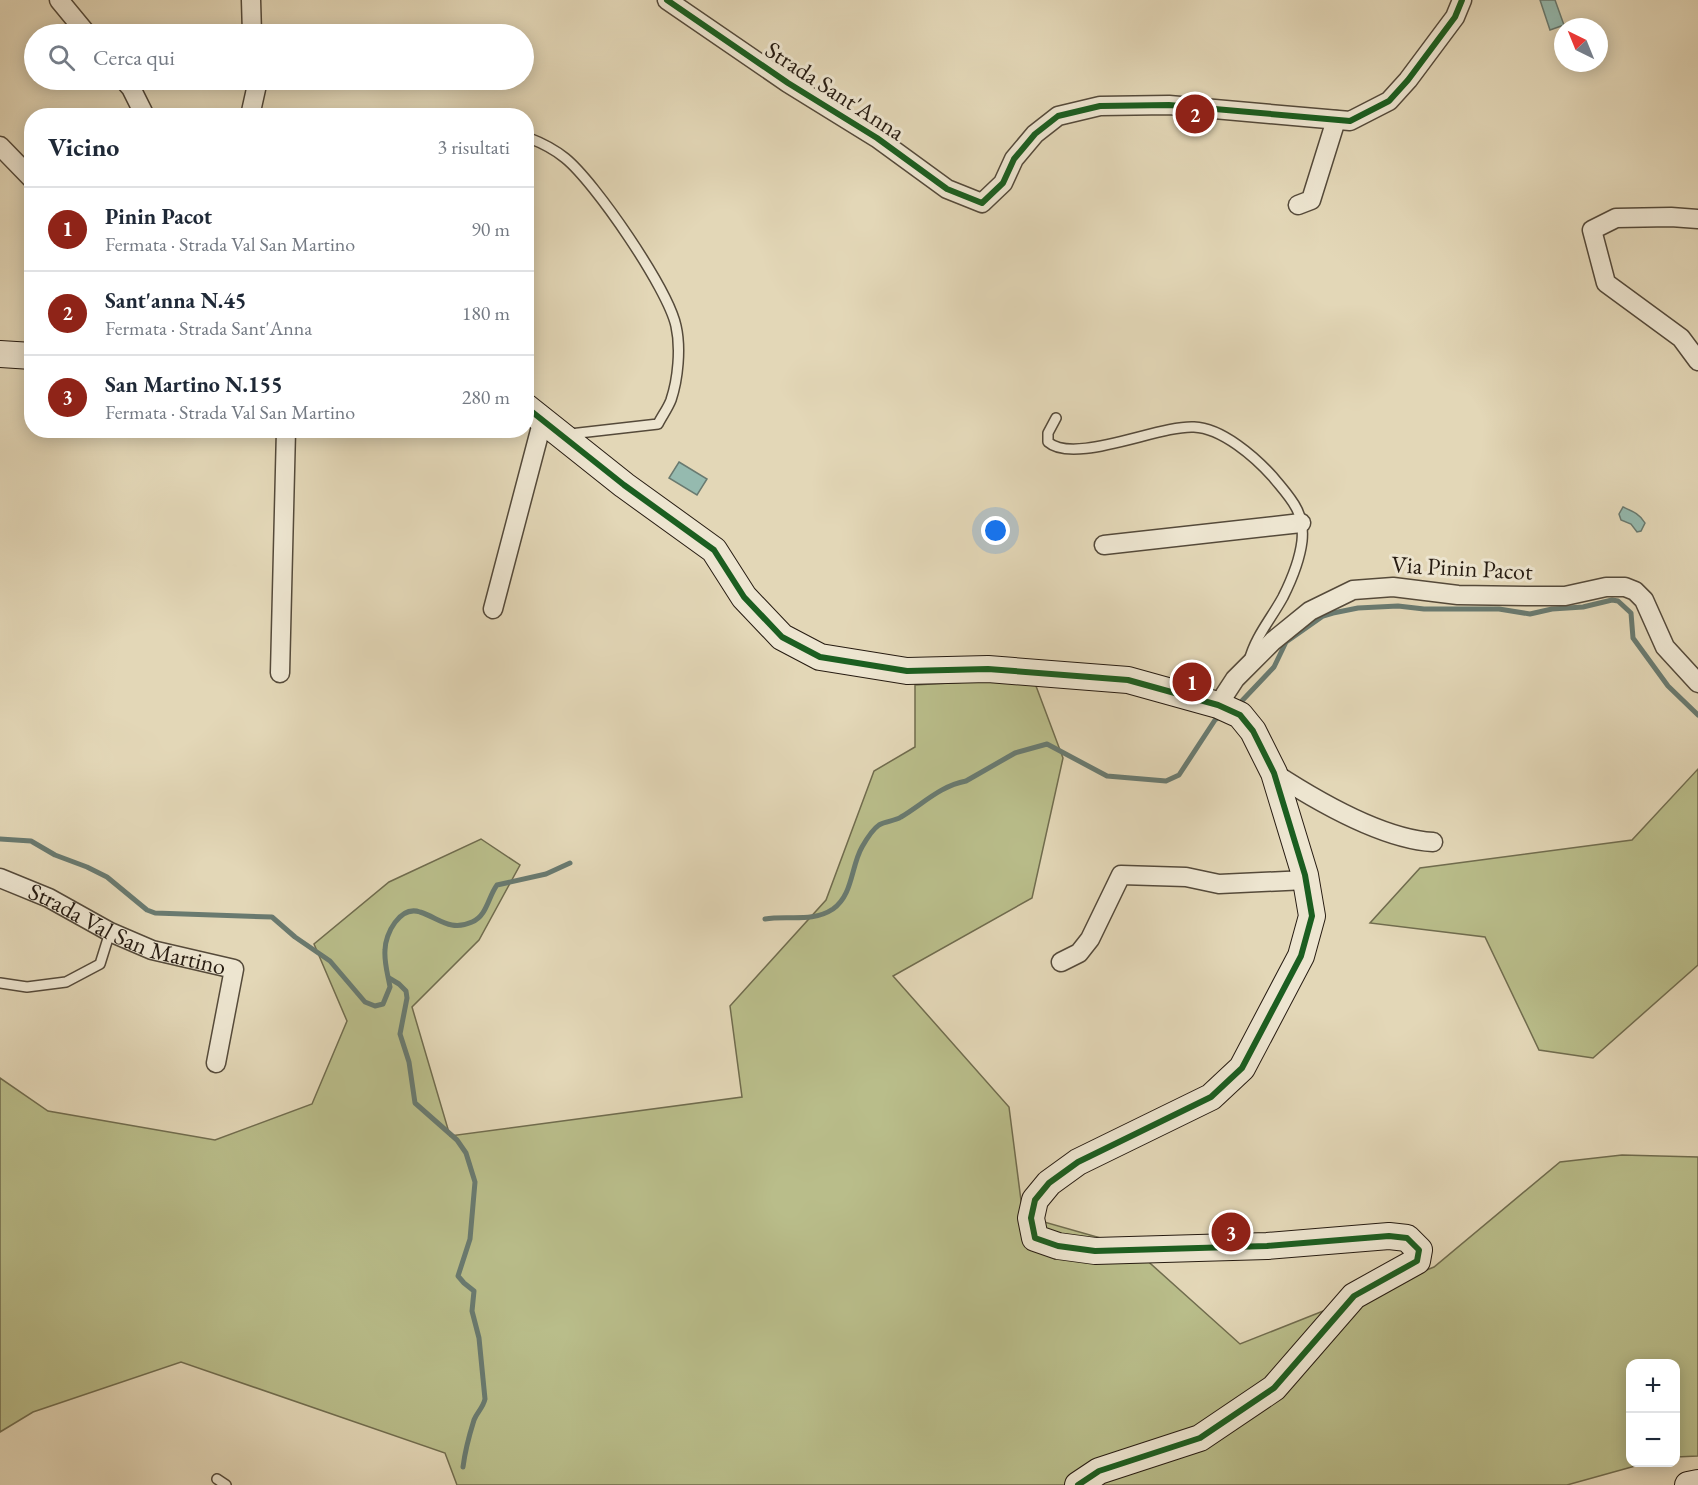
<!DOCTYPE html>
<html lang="it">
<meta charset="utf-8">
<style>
:root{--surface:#fff;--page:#f2f2f3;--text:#1f2937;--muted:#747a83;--line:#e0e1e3;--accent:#8f2418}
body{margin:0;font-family:"EB Garamond",serif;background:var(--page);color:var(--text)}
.controls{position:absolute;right:18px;bottom:18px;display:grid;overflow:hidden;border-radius:12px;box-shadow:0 3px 15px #0003}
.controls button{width:54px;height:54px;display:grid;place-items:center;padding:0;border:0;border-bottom:2px solid var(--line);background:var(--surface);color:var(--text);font:30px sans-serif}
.compass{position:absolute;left:1554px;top:18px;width:54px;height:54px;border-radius:50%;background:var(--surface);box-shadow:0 3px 15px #0003;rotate:317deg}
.you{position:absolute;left:996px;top:531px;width:21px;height:21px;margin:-15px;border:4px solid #fff;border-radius:50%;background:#1a73e8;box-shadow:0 0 0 9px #1a73e833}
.badge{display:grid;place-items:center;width:39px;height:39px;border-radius:50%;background:var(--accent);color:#fff;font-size:20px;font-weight:700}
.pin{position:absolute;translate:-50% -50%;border:3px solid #fff;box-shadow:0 2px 6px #0006}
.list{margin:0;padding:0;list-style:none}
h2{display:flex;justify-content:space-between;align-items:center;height:78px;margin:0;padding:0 24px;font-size:26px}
h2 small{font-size:20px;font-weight:400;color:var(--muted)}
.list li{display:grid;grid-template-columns:39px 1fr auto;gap:18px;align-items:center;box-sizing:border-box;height:84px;padding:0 24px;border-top:2px solid var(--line)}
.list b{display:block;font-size:22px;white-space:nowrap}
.list p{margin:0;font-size:20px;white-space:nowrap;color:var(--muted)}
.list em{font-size:20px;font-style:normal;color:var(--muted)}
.icon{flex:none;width:33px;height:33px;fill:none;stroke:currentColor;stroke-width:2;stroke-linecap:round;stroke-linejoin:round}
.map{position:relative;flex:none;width:1698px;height:1485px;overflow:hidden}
.search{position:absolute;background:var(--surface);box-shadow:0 3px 15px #0003;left:24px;top:24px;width:510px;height:66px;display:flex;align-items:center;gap:15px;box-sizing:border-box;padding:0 21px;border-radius:33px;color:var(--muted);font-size:22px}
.panel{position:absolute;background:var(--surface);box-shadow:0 3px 15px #0003;left:24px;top:108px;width:510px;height:330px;border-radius:24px}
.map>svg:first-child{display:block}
.green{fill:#b9bd8a;stroke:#706c4e;stroke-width:1.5}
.water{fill:#95baaf;stroke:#697a70;stroke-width:1.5}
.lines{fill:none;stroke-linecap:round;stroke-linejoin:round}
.stream{stroke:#697a70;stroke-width:5}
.lane-casing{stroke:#554a3a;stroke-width:12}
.street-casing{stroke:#554a3a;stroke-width:21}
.secondary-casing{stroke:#261b11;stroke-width:28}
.lane{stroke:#ede5d0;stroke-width:9}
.street{stroke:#ede5d0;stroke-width:18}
.secondary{stroke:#ede5d0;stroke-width:26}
.cycleway-casing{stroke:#ede5d0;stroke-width:10}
.cycleway{stroke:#1b5e20;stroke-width:6}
.labels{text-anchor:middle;stroke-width:6;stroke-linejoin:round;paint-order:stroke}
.street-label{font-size:24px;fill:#261b11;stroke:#ede5d0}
</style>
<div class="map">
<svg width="1698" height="1485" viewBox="0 0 1698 1485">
<rect width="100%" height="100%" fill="#e3d7b7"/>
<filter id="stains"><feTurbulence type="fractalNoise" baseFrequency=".00333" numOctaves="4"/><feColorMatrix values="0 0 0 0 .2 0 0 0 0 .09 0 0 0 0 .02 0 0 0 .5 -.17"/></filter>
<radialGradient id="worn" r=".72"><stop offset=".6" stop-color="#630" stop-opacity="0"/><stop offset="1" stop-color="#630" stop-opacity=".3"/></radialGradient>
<g class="green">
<polygon points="1033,678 1063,758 1032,898 893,976 1009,1107 1023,1216 1132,1247 1240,1344 1434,1267 1560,1162 1622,1155 1698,1157 1698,1456 1676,1457 1676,1364 1630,1364 1630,1462 1646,1463 1567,1485 457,1485 445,1453 181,1362 33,1412 0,1432 0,1078 48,1111 215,1140 312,1104 347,1021 314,944 389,882 481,839 520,865 479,940 412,1007 450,1136 742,1097 730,1006 826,900 874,771 915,747 915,685"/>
<polygon points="1698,769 1698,965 1593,1058 1539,1050 1485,937 1370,923 1420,868 1632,840"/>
</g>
<g class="water">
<polygon points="1540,0 1555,0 1564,25 1550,30"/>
<polygon points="679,462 707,479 697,495 669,478"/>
<path d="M1623 507C1632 511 1640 514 1645 523L1641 531 1637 532 1631 524 1621 520 1619 514Z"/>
</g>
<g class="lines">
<g class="stream">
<polyline points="1238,705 1274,667 1286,642 1323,616 1333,613 1358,608 1398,606 1424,609 1499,609 1530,614 1552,609 1583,607 1612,600 1618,601 1631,613 1633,638 1668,686 1698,715"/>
<path d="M0 839 31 841 55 855 87 867 107 877 147 910 155 913 272 917 295 937 330 961 365 1002 375 1006 383 1004 390 987C388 975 384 963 385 950 385 934 400 905 420 912 439 918 450 932 472 922 487 916 488 897 497 885L546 874 570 863"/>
<path d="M765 919C788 915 812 923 833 909 853 895 851 866 862 847 866 840 873 829 879 825 886 821 895 821 901 817 923 804 940 786 966 781L1015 753 1047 744 1107 776 1166 781 1179 775 1215 720 1223 715"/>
<path d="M389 978 399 984 406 991 407 998 400 1034 409 1062 415 1103 457 1140 466 1153 475 1182 470 1239 458 1276 464 1283 474 1291 472 1311 479 1338 485 1399C483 1408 477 1412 474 1420 469 1436 465 1451 463 1467"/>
</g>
<g class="lane-casing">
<g id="lane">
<path d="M529 138C542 143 554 149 565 158 595 182 668 289 676 326 681 348 678 379 671 400 668 408 662 416 658 424L570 434"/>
<path d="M1056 418 1048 433V442C1074 465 1159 425 1194 427 1222 428 1255 457 1273 477 1290 498 1305 511 1302 541 1300 558 1291 581 1283 597 1271 619 1255 637 1249 661"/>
<polyline points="0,983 27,987 66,982 100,964 110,932"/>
<polyline points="217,1479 226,1485"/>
</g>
</g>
<g class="street-casing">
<g id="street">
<polyline points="59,0 87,34"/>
<polyline points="251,0 252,34"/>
<polyline points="667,0 788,83 877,138 947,189 982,203 1003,183 1014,159 1035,134 1058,116 1100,106 1169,105 1350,121 1389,101 1408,80 1455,17 1462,0"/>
<polyline points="124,80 131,88 145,116"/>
<polyline points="250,116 258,80"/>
<polyline points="0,146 32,179"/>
<polyline points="1298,205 1311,200 1336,120"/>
<polyline points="1698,219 1671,217 1616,218 1592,230 1606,283 1681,338 1698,361"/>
<polyline points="1104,545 1301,523"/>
<polyline points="493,609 543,419"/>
<polyline points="280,673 286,430"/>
<polyline points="1218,705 1235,679 1273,641 1310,611 1353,590 1393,587 1458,595 1530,596 1565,596 1606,587 1625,587 1635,591 1644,600 1665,647 1698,683"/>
<path d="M1274 773C1317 801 1382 839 1433 842"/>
<path id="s1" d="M0 878 49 898 110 932 152 950 234 969 216 1063"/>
<polyline points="1061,962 1079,953 1090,939 1121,875 1186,877 1219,884 1306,880"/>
</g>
</g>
<g class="secondary-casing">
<g id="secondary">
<polyline points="0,354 32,356"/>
<polyline points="526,407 624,485 714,550 744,597 782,637 820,657 907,671 988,669 1128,680 1218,705 1240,715 1253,731 1274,773 1305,875 1312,916 1301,956 1242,1068 1211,1097 1078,1162 1049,1183 1035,1200 1031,1218 1035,1238 1058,1246 1095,1251 1267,1246 1389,1236 1407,1238 1419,1250 1417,1261 1354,1296 1274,1388 1200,1438 1099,1471 1078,1485"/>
<polyline points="1688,1485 1698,1483"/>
</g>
</g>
<use href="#lane" class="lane"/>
<use href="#street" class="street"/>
<use href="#secondary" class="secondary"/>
<g class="cycleway-casing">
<g id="cycleway">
<polyline points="667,0 788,83 877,138 947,189 982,203 1003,183 1014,159 1035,134 1058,116 1100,106 1169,105 1350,121 1389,101 1408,80 1455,17 1462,0"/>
<polyline points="526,407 624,485 714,550 744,597 782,637 820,657 907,671 988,669 1128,680 1218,705 1240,715 1253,731 1274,773 1305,875 1312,916 1301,956 1242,1068 1211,1097 1078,1162 1049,1183 1035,1200 1031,1218 1035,1238 1058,1246 1095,1251 1267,1246 1389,1236 1407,1238 1419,1250 1417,1261 1354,1296 1274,1388 1200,1438 1099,1471 1078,1485"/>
</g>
</g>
<use href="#cycleway" class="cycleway"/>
</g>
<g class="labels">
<g class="street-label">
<text transform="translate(835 91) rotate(33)" y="8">Strada Sant'Anna</text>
<text transform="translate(1462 568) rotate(3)" y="8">Via Pinin Pacot</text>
<text dy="8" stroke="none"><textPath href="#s1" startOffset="138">Strada Val San Martino</textPath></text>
</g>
</g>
<rect width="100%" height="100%" filter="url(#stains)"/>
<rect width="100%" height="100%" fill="url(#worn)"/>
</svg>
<div class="controls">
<button>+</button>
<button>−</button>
</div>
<svg class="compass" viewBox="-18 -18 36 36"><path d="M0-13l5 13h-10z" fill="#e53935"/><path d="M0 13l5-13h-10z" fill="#747a83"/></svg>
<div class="you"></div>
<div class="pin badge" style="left:1192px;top:682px">1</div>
<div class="pin badge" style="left:1195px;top:114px">2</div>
<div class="pin badge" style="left:1231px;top:1232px">3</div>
<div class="search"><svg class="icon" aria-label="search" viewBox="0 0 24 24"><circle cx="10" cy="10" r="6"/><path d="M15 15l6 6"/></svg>Cerca qui</div>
<section class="panel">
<h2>Vicino<small>3 risultati</small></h2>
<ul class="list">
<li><span class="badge">1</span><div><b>Pinin Pacot</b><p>Fermata · Strada Val San Martino</p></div><em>90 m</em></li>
<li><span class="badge">2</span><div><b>Sant'anna N.45</b><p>Fermata · Strada Sant'Anna</p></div><em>180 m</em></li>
<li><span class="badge">3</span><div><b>San Martino N.155</b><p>Fermata · Strada Val San Martino</p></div><em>280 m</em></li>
</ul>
</section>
</div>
